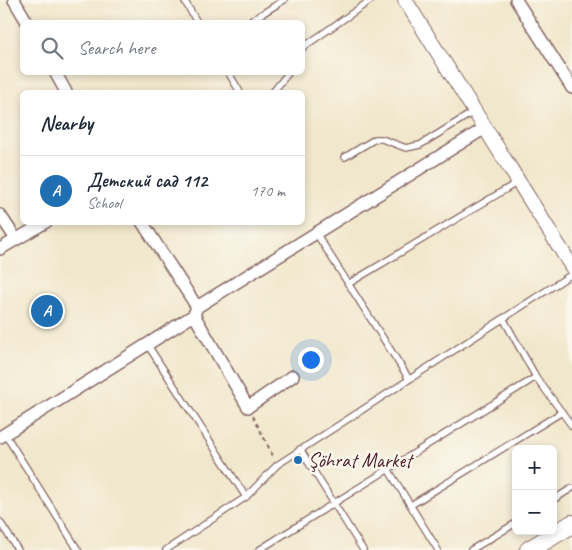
<!DOCTYPE html>
<meta charset="utf-8">
<style>
:root{--surface:#fff;--page:#f6f6f7;--text:#1f2937;--muted:#747a83;--line:#e0e1e3;--accent:#1f6fb2}
body{margin:0;font-family:Caveat,sans-serif;background:var(--page);color:var(--text)}
.controls{position:absolute;right:15px;bottom:15px;display:grid;overflow:hidden;border-radius:8px;box-shadow:0 2px 8px #0003}
.controls button{width:45px;height:45px;display:grid;place-items:center;padding:0;border:0;border-bottom:1px solid var(--line);background:var(--surface);color:var(--text);font:25px sans-serif}
.you{position:absolute;left:310px;top:359px;width:18px;height:18px;margin:-12px;border:4px solid #fff;border-radius:50%;background:#1a73e8;box-shadow:0 0 0 8px #1a73e833}
.badge{display:grid;place-items:center;width:32px;height:32px;border-radius:50%;background:var(--accent);color:#fff;font-size:16px;font-weight:700}
.pin{position:absolute;translate:-50% -50%;border:2px solid #fff;box-shadow:0 1px 5px #0006}
.list{margin:0;padding:0;list-style:none}
h2{display:flex;justify-content:space-between;align-items:center;height:65px;margin:0;padding:0 20px;font-size:21px}
h2 small{font-size:16px;font-weight:400;color:var(--muted)}
.list li{display:grid;grid-template-columns:32px 1fr auto;gap:15px;align-items:center;box-sizing:border-box;height:70px;padding:0 20px;border-top:1px solid var(--line)}
.list b{display:block;font-size:19px;white-space:nowrap}
.list p{margin:0;font-size:16px;white-space:nowrap;color:var(--muted)}
.list em{font-size:16px;font-style:normal;color:var(--muted)}
.icon{flex:none;width:28px;height:28px;fill:none;stroke:currentColor;stroke-width:2;stroke-linecap:round;stroke-linejoin:round}
.map{position:relative;flex:none;width:572px;height:550px;overflow:hidden}
.search{position:absolute;background:var(--surface);box-shadow:0 2px 8px #0003;left:20px;top:20px;width:285px;height:55px;display:flex;align-items:center;gap:12px;box-sizing:border-box;padding:0 18px;border-radius:8px;color:var(--muted);font-size:19px}
.panel{position:absolute;background:var(--surface);box-shadow:0 2px 8px #0003;left:20px;top:90px;width:285px;height:135px;border-radius:8px}
.map>svg:first-child{display:block}
.lines{fill:none;stroke-linecap:round;stroke-linejoin:round}
.service-casing{stroke:#846563;stroke-width:8}
.minor-casing{stroke:#846563;stroke-width:14}
.tertiary-casing{stroke:#846563;stroke-width:16}
.primary-casing{stroke:#846563;stroke-width:20}
.path{stroke:#846563;stroke-width:2;stroke-dasharray:4 4;stroke-linecap:butt}
.service{stroke:#fff;stroke-width:5.5}
.minor{stroke:#fff;stroke-width:11}
.tertiary{stroke:#fff;stroke-width:14}
.primary{stroke:#fff;stroke-width:18}
.poi-dot{fill:#1f6fb2;stroke:#fbf7ec;stroke-width:2}
.labels{text-anchor:middle;stroke-width:5;stroke-linejoin:round;paint-order:stroke}
.poi-label{font-size:20px;fill:#4a1f2b;stroke:#fbf7ec;text-anchor:start}
</style>
<div class="map">
<svg width="572" height="550" viewBox="0 0 572 550">
<rect width="100%" height="100%" fill="#fbf7ec"/>
<filter id="ink" filterUnits="userSpaceOnUse"><feTurbulence type="fractalNoise" baseFrequency=".02" numOctaves="2"/><feDisplacementMap in="SourceGraphic" scale="10" xChannelSelector="R" yChannelSelector="G"/><feConvolveMatrix kernelMatrix="1 2 1 2 8 2 1 2 1" color-interpolation-filters="sRGB"/></filter>
<filter id="wash" filterUnits="userSpaceOnUse"><feTurbulence type="fractalNoise" baseFrequency=".0096" numOctaves="4" result="noise"/><feDisplacementMap in="SourceGraphic" scale="20" xChannelSelector="R" yChannelSelector="G"/><feGaussianBlur stdDeviation="1.12" result="paint"/><feColorMatrix in="noise" values="0 0 0 0 0 0 0 0 0 0 0 0 0 0 0 0 0 1.4 0 .05"/><feComposite in="paint" operator="in"/></filter>
<g filter="url(#wash)">
<rect width="100%" height="100%" fill="#f1e7cc"/>
</g>
<g filter="url(#ink)">
<g class="lines">
<g class="service-casing">
<g id="service">
<polyline points="184,0 197,22"/>
<polyline points="249,22 284,0"/>
<polyline points="302,48 371,0"/>
<polyline points="228,72 240,92"/>
<polyline points="273,92 289,72"/>
<polyline points="345,157 375,139 382,139 406,148 420,145 475,111"/>
<polyline points="316,233 409,379"/>
<polyline points="348,284 518,182"/>
<polyline points="503,318 536,377 572,426"/>
<polyline points="147,344 246,497"/>
<polyline points="5,434 78,550"/>
<polyline points="300,449 363,550"/>
<polyline points="388,469 438,550"/>
<polyline points="553,500 572,488"/>
<polyline points="411,505 562,412"/>
<polyline points="0,522 18,550"/>
<polyline points="166,550 246,497 277,465 572,274"/>
<polyline points="259,550 536,377"/>
<polyline points="471,550 516,523"/>
</g>
</g>
<g class="minor-casing">
<g id="minor">
<polyline points="14,0 27,22"/>
<polyline points="516,0 572,88"/>
<polyline points="55,72 66,92"/>
<polyline points="0,215 16,239"/>
<polyline points="142,222 197,307"/>
<polyline points="0,249 46,222"/>
<polyline points="194,315 248,407 293,376"/>
<polyline points="0,437 194,315 197,307 485,128"/>
</g>
</g>
<g class="tertiary-casing">
<polyline id="tertiary" points="405,0 572,267"/>
</g>
<g class="primary-casing">
<polyline id="primary" points="529,550 572,524"/>
</g>
<polyline class="path" points="253,416 274,458"/>
<use href="#service" class="service"/>
<use href="#minor" class="minor"/>
<use href="#tertiary" class="tertiary"/>
<use href="#primary" class="primary"/>
</g>
</g>
<circle class="poi-dot" cx="298" cy="460" r="5"/>
<g class="labels">
<g class="poi-label">
<text x="308" y="467">Şöhrat Market</text>
</g>
</g>
</svg>
<div class="controls">
<button>+</button>
<button>−</button>
</div>
<div class="you"></div>
<div class="pin badge" style="left:47px;top:311px">A</div>
<div class="search"><svg class="icon" aria-label="search" viewBox="0 0 24 24"><circle cx="10" cy="10" r="6"/><path d="M15 15l6 6"/></svg>Search here</div>
<section class="panel">
<h2>Nearby<small></small></h2>
<ul class="list">
<li><span class="badge">A</span><div><b>Детский сад 112</b><p>School</p></div><em>170 m</em></li>
</ul>
</section>
</div>
